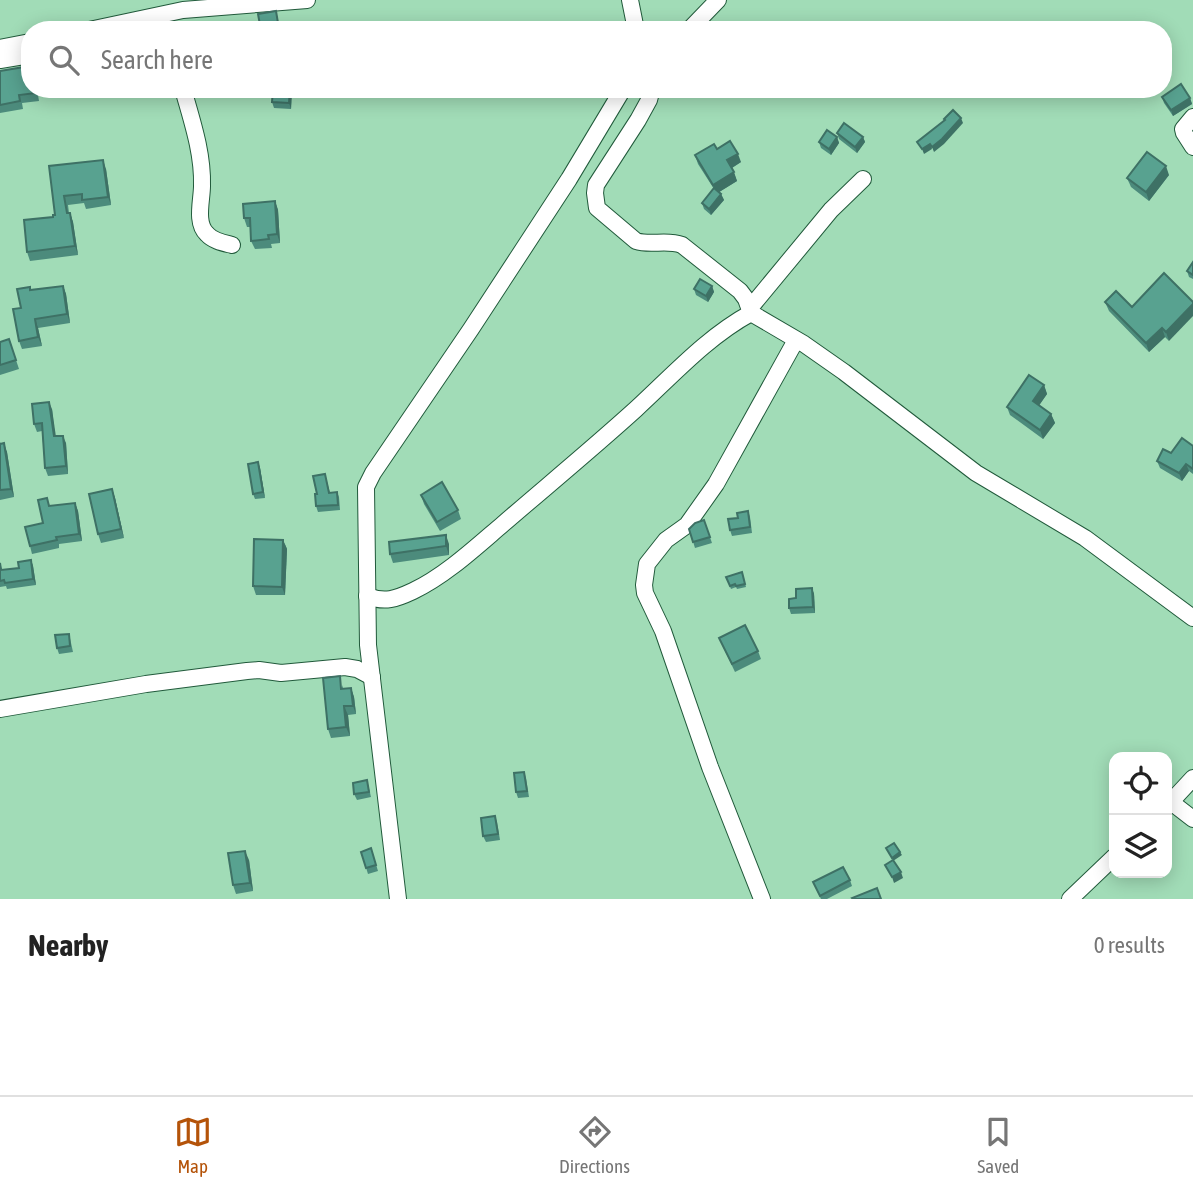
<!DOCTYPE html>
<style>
:root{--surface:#fff;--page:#f2f2f2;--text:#222;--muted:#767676;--line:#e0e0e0;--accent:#b45309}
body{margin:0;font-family:"Asap Condensed",sans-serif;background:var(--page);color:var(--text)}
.controls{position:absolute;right:21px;bottom:21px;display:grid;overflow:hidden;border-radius:14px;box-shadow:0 4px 18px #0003}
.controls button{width:63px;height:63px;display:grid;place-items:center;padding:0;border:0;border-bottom:2px solid var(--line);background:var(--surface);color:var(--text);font:35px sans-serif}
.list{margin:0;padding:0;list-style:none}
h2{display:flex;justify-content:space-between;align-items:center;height:91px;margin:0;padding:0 28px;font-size:30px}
h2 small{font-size:23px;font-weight:400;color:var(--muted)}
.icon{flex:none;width:38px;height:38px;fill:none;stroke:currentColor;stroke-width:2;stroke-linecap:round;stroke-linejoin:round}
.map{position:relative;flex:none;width:1193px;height:899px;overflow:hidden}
.search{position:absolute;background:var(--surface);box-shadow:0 4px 18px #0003;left:21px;right:21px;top:21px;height:77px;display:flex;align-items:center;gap:18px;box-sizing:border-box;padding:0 24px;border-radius:28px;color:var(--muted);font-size:26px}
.sheet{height:196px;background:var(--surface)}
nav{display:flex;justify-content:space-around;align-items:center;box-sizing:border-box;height:98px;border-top:2px solid var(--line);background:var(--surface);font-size:19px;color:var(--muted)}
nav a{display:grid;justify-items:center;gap:4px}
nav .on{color:var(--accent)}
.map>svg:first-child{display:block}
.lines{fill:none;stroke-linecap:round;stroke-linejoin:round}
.minor-casing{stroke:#215a3b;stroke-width:18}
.minor{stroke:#fff;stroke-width:16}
.wall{fill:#4c8b7c}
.shaded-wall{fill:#3e7165}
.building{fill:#58a290;stroke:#3e7165;stroke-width:2}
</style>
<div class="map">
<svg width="1193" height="899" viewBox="0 0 1193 899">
<rect width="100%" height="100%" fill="#a1dcb7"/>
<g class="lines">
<g class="minor-casing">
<g id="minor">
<polyline points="630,0 636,30"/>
<polyline points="89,30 183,10 307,0"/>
<polyline points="689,30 718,0"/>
<polyline points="0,48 30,42"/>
<polyline points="0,60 30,55"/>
<path d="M183 89C192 121 203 153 202 186 202 200 195 223 207 234 213 241 224 243 232 245"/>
<path d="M652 89 649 100 638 120 596 185 595 193 597 208 636 241C651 246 666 239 682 245L740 291 746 299 751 313 804 344 844 372 976 473 1085 538 1193 618"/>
<polyline points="1193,117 1183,129 1184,133 1193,147"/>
<polyline points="750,308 831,210 863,179"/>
<path d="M367 596C385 603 396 599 413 591 445 576 476 547 503 524 547 486 593 448 636 409 673 375 707 337 751 313"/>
<polyline points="0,709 146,684 247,671 259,670 281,673 345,667 357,669 372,677"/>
<polyline points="1171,802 1193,819"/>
<polyline points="1167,806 1193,778"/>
<polyline points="398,899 368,645 366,487 373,473 471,329 569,179 623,89"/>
<polyline points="762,899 710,767 663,631 645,593 644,585 647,564 666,540 687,525 716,484 796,340"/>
<polyline points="1070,899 1114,857"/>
</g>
</g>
<use href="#minor" class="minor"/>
</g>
<g class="wall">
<polygon points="276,11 280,29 262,30 260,25"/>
<polygon points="0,71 37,89 39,101 22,103 23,109 0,113"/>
<polygon points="66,89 84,89 84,95 72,97 71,93 68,93"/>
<polygon points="273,89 292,89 291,109 274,108 272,102"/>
<polygon points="1162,97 1190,98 1192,104 1173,116 1164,103"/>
<polygon points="837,133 863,137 865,142 857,153 839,139"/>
<polygon points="837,137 839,143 831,155 821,148 819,142"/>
<polygon points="717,149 741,162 732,168 737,181 719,192 721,194 724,200 711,215 704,209 702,203 714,189 698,164 695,155"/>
<polygon points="49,166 106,169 111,205 86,209 84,203 68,205 69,213 70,213 73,222 78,255 30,261 27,252 55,215"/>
<polygon points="1169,175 1149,201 1131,187 1127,178"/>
<polygon points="275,201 278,210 280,243 271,244 272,248 255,249 251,241 250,227 247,227 244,218"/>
<polygon points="1193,262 1193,279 1189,277 1187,271"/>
<polygon points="1164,273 1169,341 1165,337 1149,352 1109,311 1105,302 1132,307"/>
<polygon points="63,286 66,294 70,323 38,328 42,346 22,349 19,341 21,308 31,290"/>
<polygon points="712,286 714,292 708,302 696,295 694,289"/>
<polygon points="9,339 19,369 0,375 0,342"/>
<polygon points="1044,385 1047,394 1039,405 1051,414 1055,423 1043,439 1010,415 1007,407"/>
<polygon points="52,409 55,436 66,443 68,474 48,476 45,468 42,431 37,432 34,424"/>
<polygon points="0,442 7,452 14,497 0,500"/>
<polygon points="1193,446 1193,474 1189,471 1182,481 1160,468 1157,461 1171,453"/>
<polygon points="258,462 260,468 265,498 255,499 253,494"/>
<polygon points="325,474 330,493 337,492 339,497 340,510 318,512 316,506 317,494"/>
<polygon points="112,489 115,498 124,538 101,543 98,534"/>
<polygon points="421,495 458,510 461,519 440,531 424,504"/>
<polygon points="75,503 78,511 82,541 59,544 59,548 32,554 30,546 43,523 50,506"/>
<polygon points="748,511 750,517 752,533 732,536 730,530 738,518"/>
<polygon points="704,520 712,543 695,548 689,529"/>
<polygon points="283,540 287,549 285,595 256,595 253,586"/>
<polygon points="449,544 449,555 393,563 390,554"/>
<polygon points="31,560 33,566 36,585 7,589 6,586 0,587 0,562 2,570 19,568"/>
<polygon points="742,572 746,587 737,589 736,587 731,589 726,577"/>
<polygon points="812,588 814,594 815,613 791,614 789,608 796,598"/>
<polygon points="69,634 73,652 59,654 57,648"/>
<polygon points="719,638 758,651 761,659 735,672"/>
<polygon points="343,685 343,689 351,688 354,697 356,714 348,715 350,736 331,738 328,729"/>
<polygon points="524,772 526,778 529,797 518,798 516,792"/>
<polygon points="367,780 371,797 357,800 354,794"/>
<polygon points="495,816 497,822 500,840 486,842 483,836"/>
<polygon points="371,848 378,871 368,874 361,852"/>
<polygon points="249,860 253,891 236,894 233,885"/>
<polygon points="850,880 852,886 827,899 821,899 813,882"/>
</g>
<g class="shaded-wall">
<polygon points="290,89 292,89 291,109 289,103"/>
<polygon points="1190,98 1192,104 1173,116 1171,110"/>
<polygon points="961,118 963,123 944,144 934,152 932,147"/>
<polygon points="837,137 839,143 831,155 829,149"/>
<polygon points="863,137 865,142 857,153 855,147"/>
<polygon points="930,144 932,149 924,154 922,149"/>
<polygon points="738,154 741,162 730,169 727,160"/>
<polygon points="103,160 106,169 111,205 108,197"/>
<polygon points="1166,166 1169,175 1149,201 1146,192"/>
<polygon points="734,172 737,181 716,194 713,185"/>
<polygon points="721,194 724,200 711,215 709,209"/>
<polygon points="275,201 278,210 280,243 277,234"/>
<polygon points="70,213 73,222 78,255 75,246"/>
<polygon points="63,286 66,294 70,323 67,314"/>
<polygon points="712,286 714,292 708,302 706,296"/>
<polygon points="1193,304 1193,316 1169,341 1166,332"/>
<polygon points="35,319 38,328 42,346 38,337"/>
<polygon points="1162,328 1165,337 1149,352 1146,343"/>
<polygon points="1044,385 1047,394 1036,410 1033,401"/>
<polygon points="49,402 52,409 57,444 54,436"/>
<polygon points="1051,414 1055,423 1043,439 1040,430"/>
<polygon points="63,436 66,443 68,474 66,466"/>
<polygon points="4,443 7,452 14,497 11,489"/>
<polygon points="258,462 260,468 265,498 263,492"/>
<polygon points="1186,464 1189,471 1182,481 1179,473"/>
<polygon points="112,489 115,498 124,538 121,529"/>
<polygon points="75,503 78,511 82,541 79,534"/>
<polygon points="446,535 449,544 449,555 446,546"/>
<polygon points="283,540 287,549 285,595 282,587"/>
<polygon points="31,560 33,566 36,585 33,579"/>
<polygon points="812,588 814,594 815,613 813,607"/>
<polygon points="351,688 354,697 356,714 353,706"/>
<polygon points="344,706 348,715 350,736 346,727"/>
<polygon points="245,851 249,860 253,891 250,883"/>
<polygon points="900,852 902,855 893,861 892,858"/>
<polygon points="901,872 903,878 894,883 892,877"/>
</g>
<g class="building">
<polygon points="276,11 278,23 260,25 258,14"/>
<polygon points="862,24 862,30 841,30 841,28"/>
<polygon points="30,66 30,89 35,89 36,93 19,95 20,101 0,105 0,71"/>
<polygon points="1181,84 1190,98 1171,110 1162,97"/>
<polygon points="273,89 290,89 289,103 272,102"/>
<polygon points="953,110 961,118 942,139 932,147 930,144 922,149 917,142 945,120 944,119"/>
<polygon points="844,123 863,137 855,147 837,133"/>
<polygon points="827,130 837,137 829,149 819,142"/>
<polygon points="730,141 738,154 727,160 734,172 713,185 695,155 714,144 717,149"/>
<polygon points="1147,152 1166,166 1146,192 1127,178"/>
<polygon points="103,160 108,197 82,200 82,194 64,196 67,213 70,213 75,246 27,252 24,220 53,217 53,215 55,215 49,166"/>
<polygon points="714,188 721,194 709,209 702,203"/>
<polygon points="275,201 277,234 268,235 269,239 251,241 250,218 244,218 243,204"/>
<polygon points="1193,262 1193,275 1187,271"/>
<polygon points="1164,273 1193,302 1193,304 1166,332 1162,328 1146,343 1105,302 1116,291 1132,307"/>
<polygon points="700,279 712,286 706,296 694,289"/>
<polygon points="63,286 67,314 35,319 38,337 19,341 13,309 21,308 17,289 30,287 30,290"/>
<polygon points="9,339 16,360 0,365 0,342"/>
<polygon points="1029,375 1044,385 1033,401 1051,414 1040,430 1007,407"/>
<polygon points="49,402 54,436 63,436 66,466 45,468 42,423 34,424 32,404"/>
<polygon points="1182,438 1193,446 1193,469 1186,464 1179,473 1157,461 1163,449 1171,453"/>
<polygon points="4,443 11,489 0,490 0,444"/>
<polygon points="258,462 263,492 253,494 248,464"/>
<polygon points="325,474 329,493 337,492 338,505 316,506 315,494 317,494 313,476"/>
<polygon points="442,482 458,510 437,522 421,495"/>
<polygon points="112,489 121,529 98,534 89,494"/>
<polygon points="47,498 49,506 75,503 79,534 56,537 57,540 30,546 25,527 43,523 38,500"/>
<polygon points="748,511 750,527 730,530 728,519 738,518 737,513"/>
<polygon points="704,520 710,537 693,542 689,529 695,523"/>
<polygon points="446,535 446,546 390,554 389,542"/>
<polygon points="254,539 283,540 282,587 253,586"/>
<polygon points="31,560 33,579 5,583 4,580 0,581 0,563 1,570 19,568 18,562"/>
<polygon points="742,572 745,584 736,586 735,584 730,586 726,577"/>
<polygon points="812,588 813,607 789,608 789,599 796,598 796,589"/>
<polygon points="745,625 758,651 732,664 719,638"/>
<polygon points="69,634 70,646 57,648 55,635"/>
<polygon points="340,676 341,689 351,688 353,706 344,706 346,727 328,729 323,678"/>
<polygon points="524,772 527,791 516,792 514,773"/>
<polygon points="367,780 369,792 354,794 353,783"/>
<polygon points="495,816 498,834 483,836 481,818"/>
<polygon points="894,843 900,852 892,858 886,848"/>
<polygon points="371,848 376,865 366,868 361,852"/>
<polygon points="245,851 250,883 233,885 228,853"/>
<polygon points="893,860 901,872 892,877 885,865"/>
<polygon points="843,867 850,880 820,896 813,882"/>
<polygon points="877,888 881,899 853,899 852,898"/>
</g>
</svg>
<div class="controls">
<button><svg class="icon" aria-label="locate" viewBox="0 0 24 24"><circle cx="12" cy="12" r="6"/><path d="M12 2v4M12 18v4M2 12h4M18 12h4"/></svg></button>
<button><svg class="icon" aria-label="layers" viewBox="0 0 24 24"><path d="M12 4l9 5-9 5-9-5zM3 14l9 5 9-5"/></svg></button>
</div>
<div class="search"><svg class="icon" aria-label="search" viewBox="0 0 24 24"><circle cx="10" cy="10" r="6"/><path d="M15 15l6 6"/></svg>Search here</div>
</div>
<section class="sheet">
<h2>Nearby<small>0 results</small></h2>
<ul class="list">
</ul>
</section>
<nav>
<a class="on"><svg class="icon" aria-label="map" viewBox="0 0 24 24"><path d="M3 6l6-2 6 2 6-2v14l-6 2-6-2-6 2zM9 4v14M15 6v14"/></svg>Map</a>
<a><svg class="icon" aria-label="directions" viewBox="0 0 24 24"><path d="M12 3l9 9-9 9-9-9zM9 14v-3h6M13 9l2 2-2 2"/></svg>Directions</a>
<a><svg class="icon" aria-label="saved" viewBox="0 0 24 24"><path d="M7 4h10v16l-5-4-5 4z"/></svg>Saved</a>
</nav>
